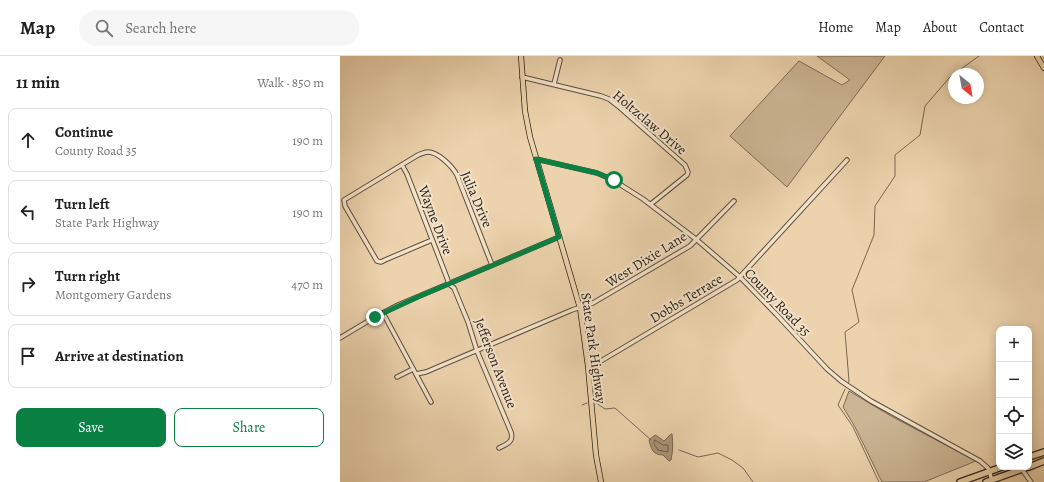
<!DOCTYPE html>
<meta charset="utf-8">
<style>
:root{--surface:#fff;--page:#f6f6f6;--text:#222;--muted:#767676;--line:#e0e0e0;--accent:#0b8043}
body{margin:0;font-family:Alegreya,serif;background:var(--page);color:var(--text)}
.controls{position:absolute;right:12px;bottom:12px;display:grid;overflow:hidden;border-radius:8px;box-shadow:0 2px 10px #0003}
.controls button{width:36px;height:36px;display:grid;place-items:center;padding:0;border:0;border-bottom:1px solid var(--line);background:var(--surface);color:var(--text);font:20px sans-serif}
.compass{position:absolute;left:608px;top:12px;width:36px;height:36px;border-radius:50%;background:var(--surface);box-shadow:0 2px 10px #0003;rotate:149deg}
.stop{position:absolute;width:12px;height:12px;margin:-9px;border:3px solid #0b8043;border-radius:50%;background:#fff}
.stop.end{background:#0b8043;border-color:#fff;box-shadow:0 1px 4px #0008}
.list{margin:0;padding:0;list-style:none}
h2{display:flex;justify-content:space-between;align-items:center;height:52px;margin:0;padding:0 16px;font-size:17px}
h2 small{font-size:13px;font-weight:400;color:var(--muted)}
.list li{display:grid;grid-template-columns:26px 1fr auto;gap:12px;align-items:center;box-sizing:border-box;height:64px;margin:0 8px 8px;padding:0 8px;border:1px solid var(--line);border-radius:8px}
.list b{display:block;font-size:15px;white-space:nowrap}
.list p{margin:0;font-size:13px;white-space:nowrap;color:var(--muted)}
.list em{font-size:13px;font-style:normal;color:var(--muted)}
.actions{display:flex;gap:8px;padding:12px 16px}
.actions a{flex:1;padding:9px 0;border:1px solid var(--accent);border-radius:8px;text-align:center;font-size:14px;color:var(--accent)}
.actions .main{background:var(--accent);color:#fff}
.icon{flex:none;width:22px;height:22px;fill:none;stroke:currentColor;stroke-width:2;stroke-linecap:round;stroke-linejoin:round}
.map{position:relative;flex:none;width:704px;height:426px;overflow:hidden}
header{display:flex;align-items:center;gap:24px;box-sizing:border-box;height:56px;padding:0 20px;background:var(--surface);border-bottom:1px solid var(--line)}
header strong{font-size:19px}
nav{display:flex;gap:22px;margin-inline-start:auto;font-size:14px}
.search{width:280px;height:36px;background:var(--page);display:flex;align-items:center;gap:10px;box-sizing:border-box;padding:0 14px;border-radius:22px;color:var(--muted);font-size:15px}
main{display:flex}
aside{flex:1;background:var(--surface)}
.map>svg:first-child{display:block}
.green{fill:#cbb594;stroke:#7c6b56}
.water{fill:#ab967a;stroke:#786752}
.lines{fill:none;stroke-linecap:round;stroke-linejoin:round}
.shore{stroke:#6c5c48;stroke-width:1}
.stream{stroke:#786752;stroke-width:1}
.minor-casing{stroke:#5c4e3c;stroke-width:5.5}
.major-casing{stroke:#2c2117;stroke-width:6}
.highway-casing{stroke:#2c2117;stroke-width:8}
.minor{stroke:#f3e2ca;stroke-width:3.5}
.major{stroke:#ecd3ad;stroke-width:4.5}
.highway{stroke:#ecd3ad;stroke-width:5.5}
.route{stroke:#0b8043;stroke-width:5}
.labels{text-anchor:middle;stroke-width:4;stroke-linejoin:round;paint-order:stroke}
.street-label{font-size:14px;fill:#2c2117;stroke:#f3e2ca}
</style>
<header>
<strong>Map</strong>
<div class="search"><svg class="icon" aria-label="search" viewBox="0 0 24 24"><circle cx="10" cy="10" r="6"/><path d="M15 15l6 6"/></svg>Search here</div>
<nav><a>Home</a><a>Map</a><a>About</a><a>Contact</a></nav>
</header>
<main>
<aside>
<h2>11 min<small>Walk · 850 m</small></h2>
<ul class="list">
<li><svg class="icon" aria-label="ahead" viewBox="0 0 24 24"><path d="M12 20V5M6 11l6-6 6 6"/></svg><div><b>Continue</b><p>County Road 35</p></div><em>190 m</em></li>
<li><svg class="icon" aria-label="left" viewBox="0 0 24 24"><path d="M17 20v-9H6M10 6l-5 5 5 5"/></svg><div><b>Turn left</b><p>State Park Highway</p></div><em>190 m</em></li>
<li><svg class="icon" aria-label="right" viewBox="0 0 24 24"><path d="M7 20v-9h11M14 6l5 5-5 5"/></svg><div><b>Turn right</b><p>Montgomery Gardens</p></div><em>470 m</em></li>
<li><svg class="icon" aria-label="arrive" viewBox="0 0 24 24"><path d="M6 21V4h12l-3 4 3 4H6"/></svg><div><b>Arrive at destination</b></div></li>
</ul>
<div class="actions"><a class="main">Save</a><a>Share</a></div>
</aside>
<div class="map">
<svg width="704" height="426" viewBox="0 0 704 426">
<rect width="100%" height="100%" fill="#ecd3ad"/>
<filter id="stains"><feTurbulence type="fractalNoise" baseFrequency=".005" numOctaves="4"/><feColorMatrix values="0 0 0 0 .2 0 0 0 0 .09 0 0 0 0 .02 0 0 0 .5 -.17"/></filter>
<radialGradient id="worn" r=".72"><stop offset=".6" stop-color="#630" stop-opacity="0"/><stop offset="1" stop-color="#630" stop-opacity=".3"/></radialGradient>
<g class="green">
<polygon points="477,0 545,0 447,131 390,80 459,5 502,29 510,24"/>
<polygon points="509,335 551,360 636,405 584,426 542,426 515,371 503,351"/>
</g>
<path class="water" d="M331 378H332C333 387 333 395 331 404L329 405 323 399C313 399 311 393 309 384L315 379 317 380 324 385Z"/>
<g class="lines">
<polygon class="shore" points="315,384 323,389 328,389 328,396 318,394 314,388"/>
<g class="stream">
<polyline points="508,327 509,325 505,276 519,266 512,234 534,179 535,150 555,120 555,99 580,79 585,50 610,21 639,0"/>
<polyline points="505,333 498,349 513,371 539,426"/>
<polyline points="255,346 265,353 275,352 311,384"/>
<polyline points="242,349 247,347"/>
<polyline points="339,394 358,401 378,397 392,404 403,412 413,426"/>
</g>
<g class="minor-casing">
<g id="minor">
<polyline points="182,21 261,40 269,43 278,50 345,109 348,116 347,119 311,148"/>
<polyline points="214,28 220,4"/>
<polyline points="196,103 257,117 273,124 303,143 357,184 400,221 436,258 487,313 501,325 531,345 640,405 648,412 652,424"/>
<path d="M62 109 67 118 107 222 109 228 114 232 128 266 137 295 171 376C174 386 167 388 159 392"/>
<path d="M92 184 45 204 41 206 37 205 5 150 4 144 78 99C81 98 84 96 88 96 98 96 112 110 117 119L152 209"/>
<polyline points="43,257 91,346"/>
<polyline points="0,282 35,261 58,249 219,181"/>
<polyline points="248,310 261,305 397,224 507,104"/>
<polyline points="76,318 86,316 232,254 253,247 350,190 394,145"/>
<polyline points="57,321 73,313"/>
<polyline points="681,412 691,426"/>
</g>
</g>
<g class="major-casing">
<g id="major">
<polyline points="181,0 185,55 190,81 240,252 248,310 256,399 261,426"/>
<polyline points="697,0 704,12"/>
</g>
</g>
<g class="highway-casing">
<g id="highway">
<polyline points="689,401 704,396"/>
<polyline points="689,411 704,405"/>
<polyline points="620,426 662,411"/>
<polyline points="646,426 688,411"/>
</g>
</g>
<use href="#minor" class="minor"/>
<use href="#major" class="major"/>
<use href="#highway" class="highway"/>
</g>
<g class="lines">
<polyline class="route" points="35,261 78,241 219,181 196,103 257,117 274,124"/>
</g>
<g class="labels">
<g class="street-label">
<text transform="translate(310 66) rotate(40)" y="5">Holtzclaw Drive</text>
<text transform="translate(137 143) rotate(67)" y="5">Julia Drive</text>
<text transform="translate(96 164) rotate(69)" y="5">Wayne Drive</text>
<text transform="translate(306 203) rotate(-32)" y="5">West Dixie Lane</text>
<text transform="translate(346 242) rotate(-31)" y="5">Dobbs Terrace</text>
<text transform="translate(438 246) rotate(46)" y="5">County Road 35</text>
<text transform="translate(254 292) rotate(82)" y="5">State Park Highway</text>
<text transform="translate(156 307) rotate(69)" y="5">Jefferson Avenue</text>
</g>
</g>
<rect width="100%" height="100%" filter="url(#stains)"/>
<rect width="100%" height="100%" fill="url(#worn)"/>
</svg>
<div class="controls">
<button>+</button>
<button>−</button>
<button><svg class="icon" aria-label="locate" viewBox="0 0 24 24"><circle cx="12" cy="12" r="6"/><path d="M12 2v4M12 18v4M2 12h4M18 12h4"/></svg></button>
<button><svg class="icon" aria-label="layers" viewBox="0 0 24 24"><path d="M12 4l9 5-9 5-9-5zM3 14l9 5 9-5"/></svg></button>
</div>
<svg class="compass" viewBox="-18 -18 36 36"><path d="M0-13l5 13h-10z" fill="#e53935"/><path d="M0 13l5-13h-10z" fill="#767676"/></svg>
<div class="stop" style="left:274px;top:124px"></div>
<div class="stop end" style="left:35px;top:261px"></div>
</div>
</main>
